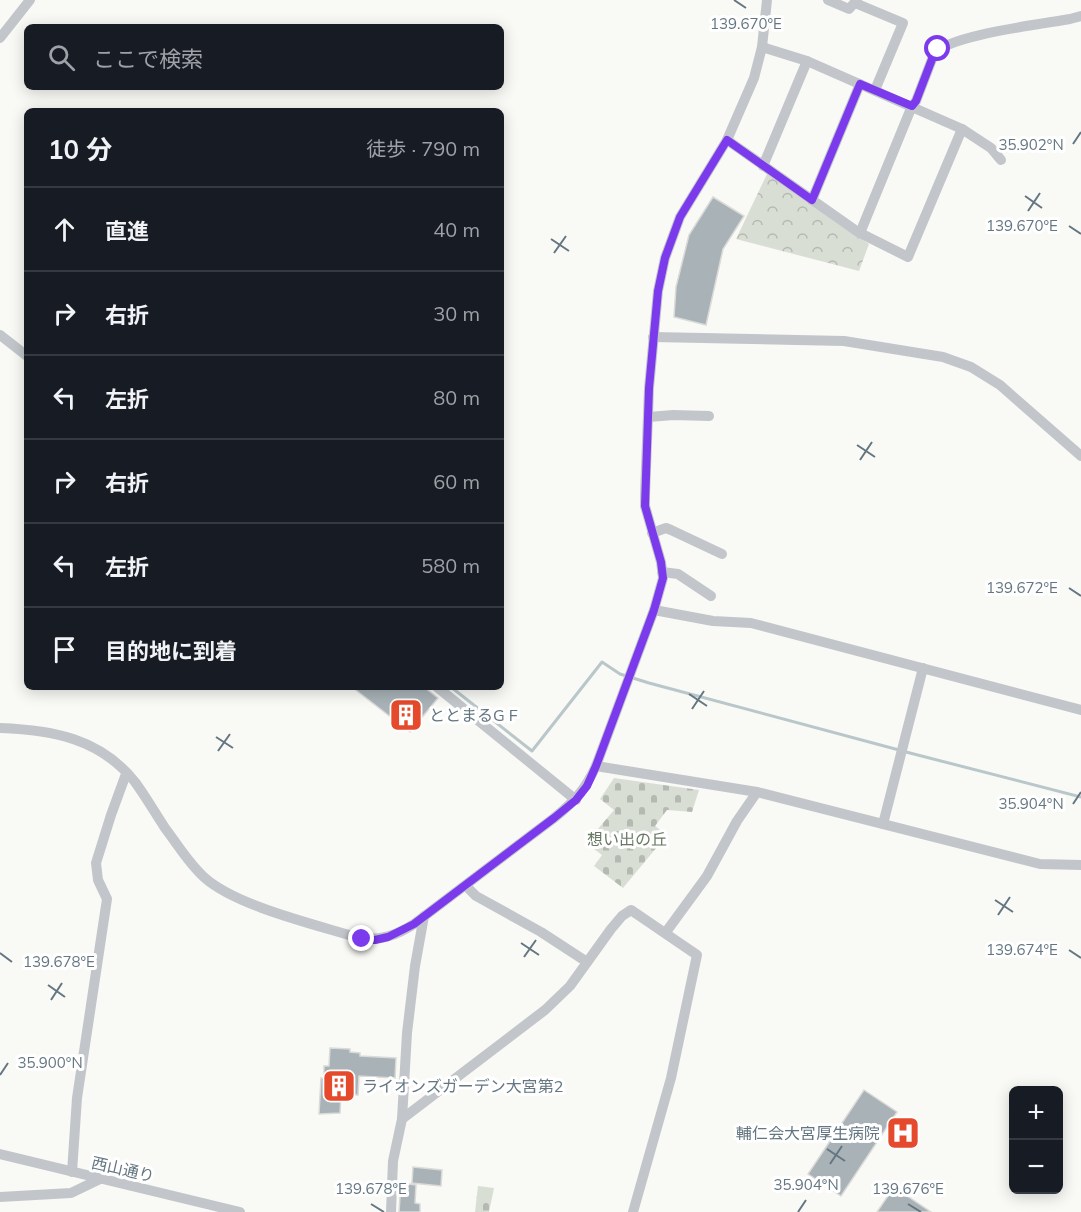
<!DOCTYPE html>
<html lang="ja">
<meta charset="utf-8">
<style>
:root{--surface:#171b24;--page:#242831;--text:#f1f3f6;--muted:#9ea1a6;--line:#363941}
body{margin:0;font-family:Mulish,"Noto Sans JP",sans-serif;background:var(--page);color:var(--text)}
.controls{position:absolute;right:18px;bottom:18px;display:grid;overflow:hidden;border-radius:9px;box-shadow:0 3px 15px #0003}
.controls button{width:54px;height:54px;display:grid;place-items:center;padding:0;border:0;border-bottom:2px solid var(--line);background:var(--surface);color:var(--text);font:30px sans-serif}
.stop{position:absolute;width:18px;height:18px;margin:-14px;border:4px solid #7c3aed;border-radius:50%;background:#fff}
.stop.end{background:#7c3aed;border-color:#fff;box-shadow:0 2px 6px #0008}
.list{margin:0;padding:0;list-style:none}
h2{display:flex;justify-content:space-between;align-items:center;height:78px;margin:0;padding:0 24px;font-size:26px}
h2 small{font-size:20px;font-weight:400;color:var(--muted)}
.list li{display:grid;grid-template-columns:39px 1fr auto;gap:18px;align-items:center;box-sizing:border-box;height:84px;padding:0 24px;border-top:2px solid var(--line)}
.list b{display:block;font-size:22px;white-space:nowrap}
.list em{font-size:20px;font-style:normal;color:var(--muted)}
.icon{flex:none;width:33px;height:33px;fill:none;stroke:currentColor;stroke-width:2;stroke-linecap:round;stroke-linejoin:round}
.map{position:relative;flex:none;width:1081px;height:1212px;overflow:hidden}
.search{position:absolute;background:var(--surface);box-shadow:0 3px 15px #0003;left:24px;top:24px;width:480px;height:66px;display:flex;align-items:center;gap:15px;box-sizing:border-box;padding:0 21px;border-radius:9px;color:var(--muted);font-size:22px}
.panel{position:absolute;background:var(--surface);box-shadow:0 3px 15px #0003;left:24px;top:108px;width:480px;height:582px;border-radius:9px}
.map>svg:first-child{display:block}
.forest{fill:url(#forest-crowns)}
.cemetery{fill:url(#cemetery-stones)}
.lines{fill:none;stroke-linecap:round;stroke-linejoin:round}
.stream{stroke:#b9c7ca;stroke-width:3}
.building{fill:#a8b2b7;stroke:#dadad8;stroke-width:1.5}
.minor{stroke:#c2c6ca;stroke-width:10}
.route{stroke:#7c3aed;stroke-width:8}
.ticks{fill:none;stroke:#647681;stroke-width:2}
.labels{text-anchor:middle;stroke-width:6;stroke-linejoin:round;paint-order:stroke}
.poi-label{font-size:16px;fill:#647681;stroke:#fff;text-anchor:start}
.park-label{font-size:16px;fill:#687963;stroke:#fff}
.street-label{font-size:16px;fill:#647681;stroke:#fff}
.ticks-label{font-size:15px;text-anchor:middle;fill:#647681;stroke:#fff;stroke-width:6;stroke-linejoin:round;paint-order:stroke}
</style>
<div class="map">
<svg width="1081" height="1212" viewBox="0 0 1081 1212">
<defs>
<pattern id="forest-crowns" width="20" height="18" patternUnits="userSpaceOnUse" patternTransform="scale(1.5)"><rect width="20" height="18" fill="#d9ded5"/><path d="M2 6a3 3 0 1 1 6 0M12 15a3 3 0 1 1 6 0" fill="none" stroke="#b4b9b2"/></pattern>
<pattern id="cemetery-stones" width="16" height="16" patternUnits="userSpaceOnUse" patternTransform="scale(1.5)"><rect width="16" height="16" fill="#d9ded5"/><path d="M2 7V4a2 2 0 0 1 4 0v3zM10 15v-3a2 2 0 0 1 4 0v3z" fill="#b4b9b2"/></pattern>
</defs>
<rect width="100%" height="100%" fill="#f9f9f6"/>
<polygon class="forest" points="767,174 869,244 859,271 736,239"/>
<g class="cemetery">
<polygon points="614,778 699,790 692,812 667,810 655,826 667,835 623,888 594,866 602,855 586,843 614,810 600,799"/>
<polygon points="478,1186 494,1188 489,1212 475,1212"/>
</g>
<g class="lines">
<g class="stream">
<polyline points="451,687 532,751 602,662 620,674 649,683 899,750"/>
<polyline points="906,752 1081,797"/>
</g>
</g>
<g class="building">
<polygon points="713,197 744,216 723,249 706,325 674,317 676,287 689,235"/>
<polygon points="352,687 424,687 438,698 410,732"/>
<polygon points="330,1048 350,1049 350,1052 360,1053 360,1056 396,1058 395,1078 359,1076 358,1095 341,1095 340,1113 319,1114 321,1078 324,1078 324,1066 329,1066"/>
<polygon points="864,1090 897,1112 841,1196 808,1174"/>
<polygon points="413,1167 442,1170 441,1186 412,1183"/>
<polygon points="401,1183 416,1185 415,1203 420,1204 420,1212 399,1212"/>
<polygon points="894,1187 931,1212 877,1212"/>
</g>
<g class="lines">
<g class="minor">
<polyline points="828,0 849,9 857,0"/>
<polyline points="855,3 903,23 875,90"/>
<polyline points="0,38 30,0"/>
<polyline points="962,129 991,148 1001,160"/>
<polyline points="727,140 858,232 908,257 962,129 807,61 762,47"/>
<polyline points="763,166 807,61"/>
<polyline points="812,200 860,84"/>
<path d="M860 233 912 106 916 101 934 54C948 35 1043 24 1070 19L1081 16"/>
<polyline points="0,335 27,356"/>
<polyline points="653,337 844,341 943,357 971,367 1000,385 1081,456"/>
<polyline points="649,417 673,415 709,416"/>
<polyline points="652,533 666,528 671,530 722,554"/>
<polyline points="662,572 678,574 711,596"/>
<polyline points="654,610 713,621 751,623 1081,710"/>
<polyline points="437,687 576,800"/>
<path d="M0 728C52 730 100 738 135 782 146 797 155 813 165 828 178 845 189 864 205 878 238 907 318 925 362 939 382 940 397 935 414 924L554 818C574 802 585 790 596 766L654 610 663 578 661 562 645 506V495L649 388 658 291 665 258 680 217 727 140 754 78 762 47 767 0"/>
<polyline points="596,766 757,792 1040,864 1081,865"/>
<polyline points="883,824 923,668"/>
<polyline points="466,886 476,896 541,932 587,962"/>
<polyline points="666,932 707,876 737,821 757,792"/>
<polyline points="402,1119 545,1010 570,986 611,929 622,916 631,910 697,955 671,1078 633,1212"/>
<polyline points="0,1154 240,1212"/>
<polyline points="72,1172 77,1098 107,899 98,880 96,863 111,815 126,774"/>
<polyline points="0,1197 71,1193 100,1179"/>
<polyline points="391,1212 393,1161 402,1119 407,1033 415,966 424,916"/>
</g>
</g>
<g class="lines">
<polyline class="route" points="362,939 375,940 388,937 414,924 554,818 576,800 587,786 596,766 654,610 663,578 661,562 645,506 649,388 658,291 665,258 680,217 727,140 812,200 860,84 912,106 916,101 934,54 938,49"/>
</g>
<path class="ticks" d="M734 0 746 8M1073 144 1081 132M1025 196 1042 208M1028 211 1040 193M1069 226 1081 234M551 239 569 251M554 253 566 236M857 445 875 457M860 460 872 442M1069 588 1081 596M689 694 707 706M692 709 704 691M216 737 233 748M218 751 230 734M1073 804 1081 792M995 900 1013 912M998 915 1010 897M521 943 539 955M1069 950 1081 958M0 953 12 962M524 957 536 940M48 985 65 997M51 1000 62 983M0 1075 8 1063M827 1149 845 1161M830 1164 842 1146M371 1204 384 1212M908 1204 921 1212M798 1212 806 1200"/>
<defs>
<g id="building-square" transform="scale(1.725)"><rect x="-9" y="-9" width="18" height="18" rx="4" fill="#e44a2b" stroke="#fff"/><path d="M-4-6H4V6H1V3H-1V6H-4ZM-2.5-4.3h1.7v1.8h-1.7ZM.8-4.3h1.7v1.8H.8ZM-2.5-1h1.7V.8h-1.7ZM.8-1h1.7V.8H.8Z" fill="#fff"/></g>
<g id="hospital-square" transform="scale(1.725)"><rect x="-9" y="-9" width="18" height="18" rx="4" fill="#e44a2b" stroke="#fff"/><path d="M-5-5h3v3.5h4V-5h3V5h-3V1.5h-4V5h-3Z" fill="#fff"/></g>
</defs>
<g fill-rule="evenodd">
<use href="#building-square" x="406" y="715"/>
<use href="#building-square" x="339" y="1086"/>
<use href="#hospital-square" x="903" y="1133"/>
</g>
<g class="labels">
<g class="poi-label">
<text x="429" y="721">ととまるG F</text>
<text x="362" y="1092">ライオンズガーデン大宮第2</text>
<text x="880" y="1139" text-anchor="end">輔仁会大宮厚生病院</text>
</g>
<g class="park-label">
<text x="627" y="845">想い出の丘</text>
</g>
<g class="street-label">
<text transform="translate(123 1169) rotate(13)" y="6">西山通り</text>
</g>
</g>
<g class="ticks-label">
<text x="746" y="29">139.670°E</text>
<text x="1031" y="150">35.902°N</text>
<text x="1022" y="231">139.670°E</text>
<text x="1022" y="593">139.672°E</text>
<text x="1031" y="809">35.904°N</text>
<text x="1022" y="955">139.674°E</text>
<text x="59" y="967">139.678°E</text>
<text x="50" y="1068">35.900°N</text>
<text x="806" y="1190">35.904°N</text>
<text x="371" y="1194">139.678°E</text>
<text x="908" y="1194">139.676°E</text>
</g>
</svg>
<div class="controls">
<button>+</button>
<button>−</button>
</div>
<div class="stop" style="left:938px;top:49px"></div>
<div class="stop end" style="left:362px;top:939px"></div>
<div class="search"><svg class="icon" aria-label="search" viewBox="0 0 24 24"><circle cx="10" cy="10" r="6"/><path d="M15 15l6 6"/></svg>ここで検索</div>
<section class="panel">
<h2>10 分<small>徒歩 · 790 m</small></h2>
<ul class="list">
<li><svg class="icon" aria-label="ahead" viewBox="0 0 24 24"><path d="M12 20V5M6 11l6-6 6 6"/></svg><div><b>直進</b></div><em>40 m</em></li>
<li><svg class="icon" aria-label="right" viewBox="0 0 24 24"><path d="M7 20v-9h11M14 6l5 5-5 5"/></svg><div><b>右折</b></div><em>30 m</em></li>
<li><svg class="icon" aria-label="left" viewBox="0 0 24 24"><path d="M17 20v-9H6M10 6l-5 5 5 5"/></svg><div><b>左折</b></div><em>80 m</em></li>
<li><svg class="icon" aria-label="right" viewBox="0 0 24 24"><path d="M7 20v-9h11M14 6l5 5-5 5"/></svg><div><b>右折</b></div><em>60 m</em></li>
<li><svg class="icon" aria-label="left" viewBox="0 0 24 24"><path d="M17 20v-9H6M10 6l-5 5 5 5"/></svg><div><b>左折</b></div><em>580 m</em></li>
<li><svg class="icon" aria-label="arrive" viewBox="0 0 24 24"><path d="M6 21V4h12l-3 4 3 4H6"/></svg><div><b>目的地に到着</b></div></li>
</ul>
</section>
</div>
